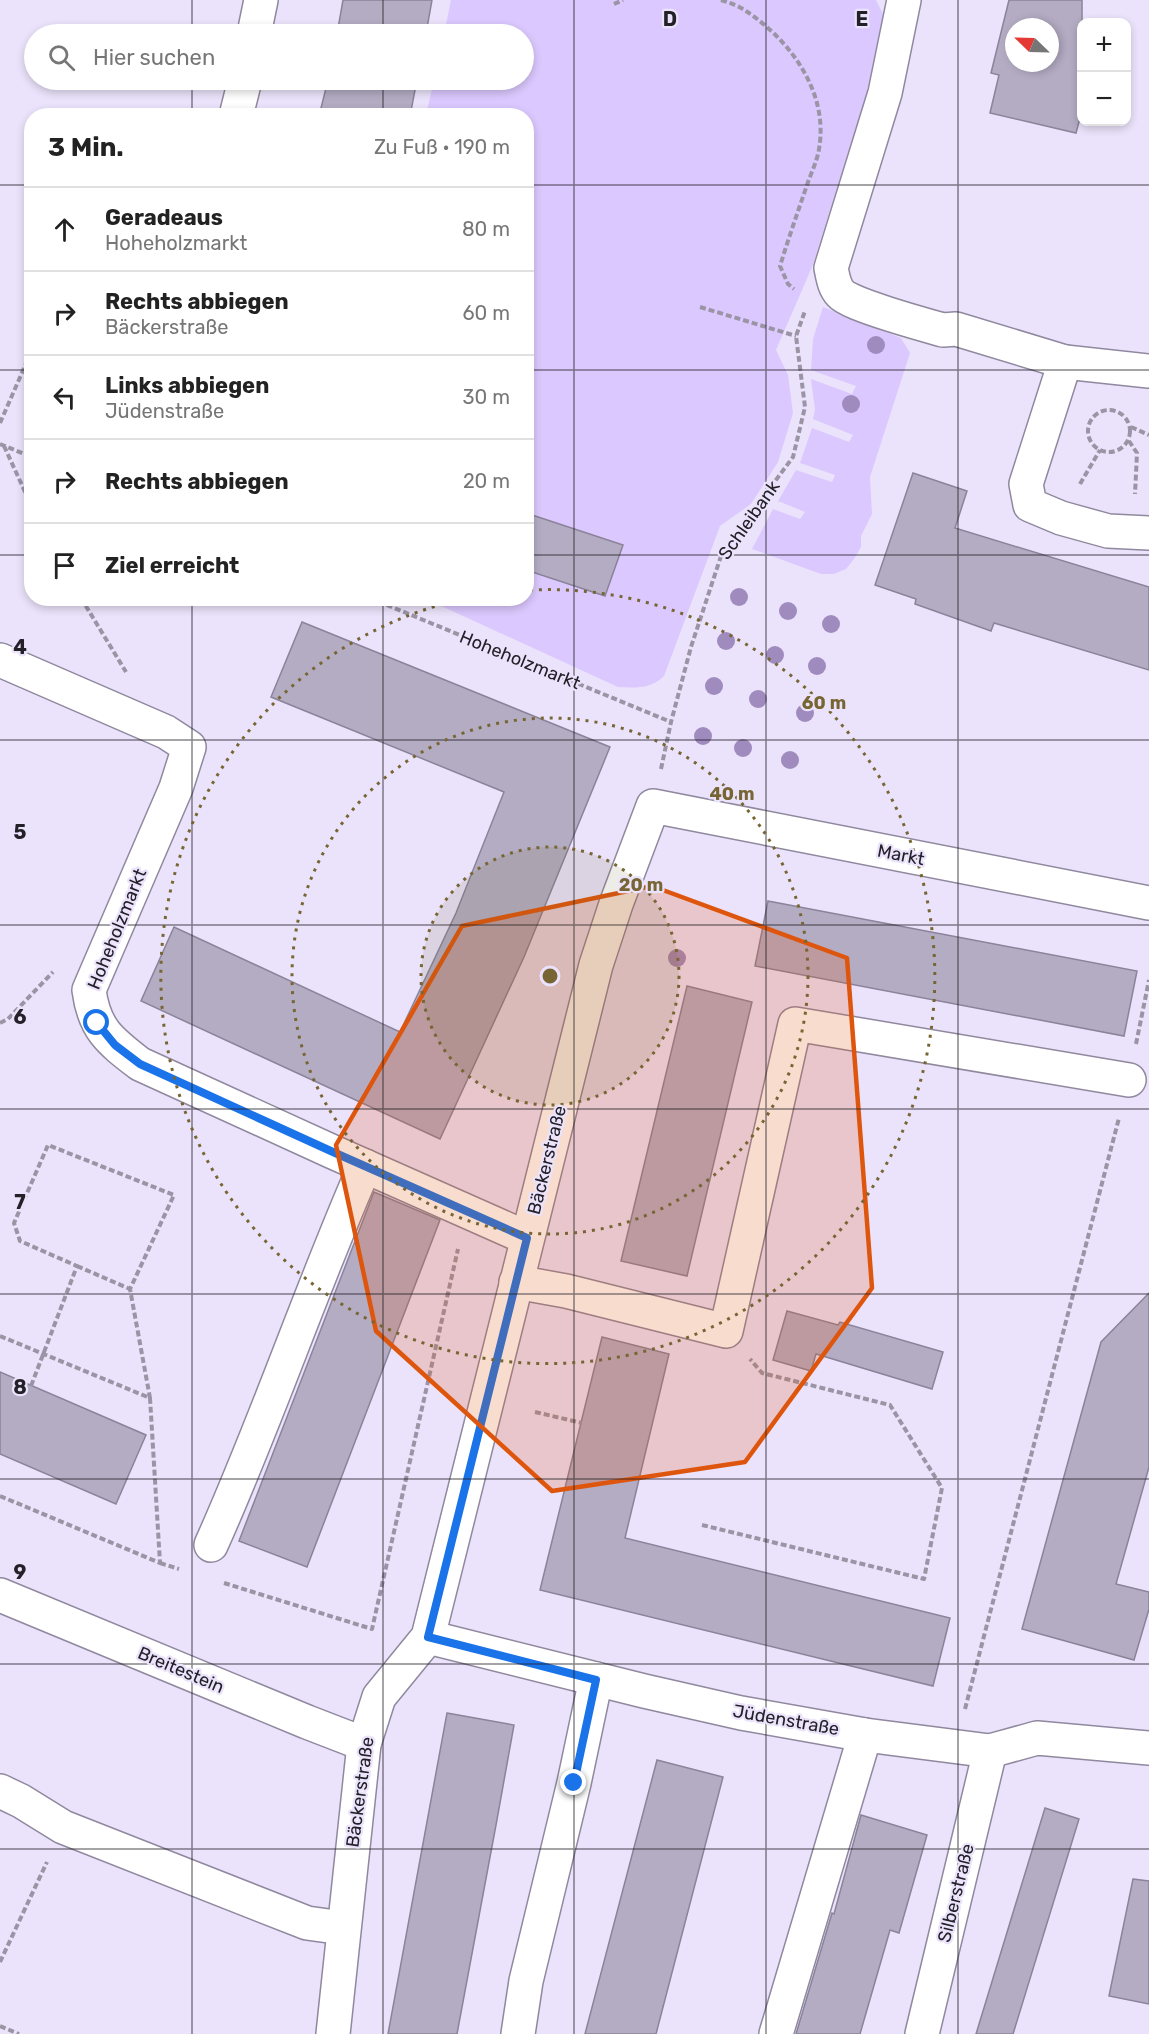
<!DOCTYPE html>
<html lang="de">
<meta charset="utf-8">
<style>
:root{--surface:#fff;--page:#f2f2f2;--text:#222;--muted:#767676;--line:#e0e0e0}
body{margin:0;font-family:Rubik,sans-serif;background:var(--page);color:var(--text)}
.controls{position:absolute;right:18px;top:18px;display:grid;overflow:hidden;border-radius:12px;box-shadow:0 3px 9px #0003}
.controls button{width:54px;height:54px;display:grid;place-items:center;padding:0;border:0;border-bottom:2px solid var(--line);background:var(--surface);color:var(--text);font:30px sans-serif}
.compass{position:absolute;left:1005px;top:18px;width:54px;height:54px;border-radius:50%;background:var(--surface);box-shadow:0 3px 9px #0003;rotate:293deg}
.stop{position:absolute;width:18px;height:18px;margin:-14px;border:4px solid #1a73e8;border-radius:50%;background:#fff}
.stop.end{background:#1a73e8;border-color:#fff;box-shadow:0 2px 6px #0008}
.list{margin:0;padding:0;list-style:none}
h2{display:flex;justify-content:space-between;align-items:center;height:78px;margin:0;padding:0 24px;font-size:26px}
h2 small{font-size:20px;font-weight:400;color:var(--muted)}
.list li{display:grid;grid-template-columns:39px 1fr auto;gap:18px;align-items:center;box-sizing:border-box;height:84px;padding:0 24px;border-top:2px solid var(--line)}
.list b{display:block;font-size:22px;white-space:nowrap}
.list p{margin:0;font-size:20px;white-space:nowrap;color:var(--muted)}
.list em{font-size:20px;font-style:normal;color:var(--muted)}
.icon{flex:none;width:33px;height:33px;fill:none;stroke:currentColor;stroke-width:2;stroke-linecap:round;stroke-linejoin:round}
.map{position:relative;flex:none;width:1149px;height:2034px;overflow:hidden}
.search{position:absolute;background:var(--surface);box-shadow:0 3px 9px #0003;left:24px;top:24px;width:510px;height:66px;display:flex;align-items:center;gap:15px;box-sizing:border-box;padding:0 21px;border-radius:33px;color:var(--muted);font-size:22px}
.panel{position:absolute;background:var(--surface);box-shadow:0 3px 9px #0003;left:24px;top:108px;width:510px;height:498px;border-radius:24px}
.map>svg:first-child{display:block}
.green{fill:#dbc8fe}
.building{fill:#b4acc3;stroke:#8a8399;stroke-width:1.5;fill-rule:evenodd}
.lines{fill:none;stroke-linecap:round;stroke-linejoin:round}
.minor-casing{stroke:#90889e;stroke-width:36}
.path{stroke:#9a94a5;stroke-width:4;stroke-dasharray:6 3;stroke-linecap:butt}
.minor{stroke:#fff;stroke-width:33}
.tree{fill:#a08bbf}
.route{stroke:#1a73e8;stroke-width:8}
.marked{fill:#de560d;fill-opacity:0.2;stroke:#de560d;stroke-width:4.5;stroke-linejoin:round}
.grid{fill:none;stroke:#232028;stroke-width:1.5;stroke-opacity:0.55}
.ring{fill:none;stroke:#763;stroke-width:3;stroke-dasharray:3 6}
.labels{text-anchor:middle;stroke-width:4.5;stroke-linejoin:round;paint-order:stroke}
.street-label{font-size:18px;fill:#232028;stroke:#ebe3fb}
.grid-label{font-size:20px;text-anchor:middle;font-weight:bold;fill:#232028;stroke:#ebe3fb;stroke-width:4.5;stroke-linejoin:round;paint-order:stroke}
.centre{fill:#763;stroke:#ebe3fb;stroke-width:3}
.ring-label{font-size:18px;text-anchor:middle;font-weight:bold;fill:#763;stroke:#ebe3fb;stroke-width:4.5;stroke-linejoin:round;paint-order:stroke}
</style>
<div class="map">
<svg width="1149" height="2034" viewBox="0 0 1149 2034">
<rect width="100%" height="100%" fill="#ebe3fb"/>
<g class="green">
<path d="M451 0H876L883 14 867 92 812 267 776 350 788 375 793 413 778 462 751 504 720 526 664 676C651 689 636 688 618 687L426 599 526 598V116L426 115 434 80H524V34H444Z"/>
<polygon points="823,307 901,338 910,353 870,477 872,514 861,536 861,547 854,559 846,569 834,574 821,574 752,549 773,509 800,519 805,512 778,501 796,470 832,482 835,475 800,463 812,428 849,442 853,435 813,419 815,410 811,379 852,394 856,386 811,370 813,339"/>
</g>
<g class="building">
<polygon points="343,0 432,0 426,34 337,34"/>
<path d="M1009 0H1082V111L1076 133 990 113 999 75 991 73ZM1014 27H1050V63H1014Z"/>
<polygon points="328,80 417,80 410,116 319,116"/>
<polygon points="913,473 967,491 955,528 1149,587 1149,670 994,623 991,631 915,604 916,599 875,585"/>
<polygon points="526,513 623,545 605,596 526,570"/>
<polygon points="302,622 610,747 524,957 440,1139 141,1001 174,927 400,1032 456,913 504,792 271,697"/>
<polygon points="768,901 1137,971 1124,1036 755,966"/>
<polygon points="687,986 752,1002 687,1276 621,1261"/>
<polygon points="374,1192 440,1220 307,1567 239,1541"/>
<polygon points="1149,1293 1149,1467 1116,1584 1149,1592 1149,1609 1134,1660 1022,1629 1101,1342"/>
<polygon points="787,1311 838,1325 840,1322 943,1352 932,1389 816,1354 811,1371 773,1360"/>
<polygon points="602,1337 669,1354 625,1538 950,1618 933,1686 540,1590"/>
<polygon points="0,1372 146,1435 116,1504 0,1454"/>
<polygon points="447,1713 514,1725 496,1825 457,2034 388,2034"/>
<polygon points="657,1760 723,1777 656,2034 585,2034"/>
<polygon points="1045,1808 1079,1819 1013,2034 976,2034"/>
<polygon points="861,1815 927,1835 899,1933 890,1930 860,2034 796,2034 832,1913 834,1914"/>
<polygon points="1133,1879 1149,1881 1149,2004 1109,1996"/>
</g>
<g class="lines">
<g class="minor-casing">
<g id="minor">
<path d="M904 0 885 93 831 268C833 277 834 287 841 294 849 304 925 325 943 330L956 329 1065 362 1149 371"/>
<polyline points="254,34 261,0"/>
<polyline points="236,116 245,80"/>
<polyline points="1065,362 1026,484 1030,505 1061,518 1108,531 1149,533"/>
<path d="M0 660 166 732 189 747 176 788 89 990C94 1029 110 1041 140 1064L333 1152 527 1238"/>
<polyline points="516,1282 566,1291 726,1331 795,1024 1129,1080"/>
<path d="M211 1545C267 1421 310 1291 365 1166"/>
<polyline points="0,1595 307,1722 364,1744"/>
<polyline points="428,1637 644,1691 741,1713 865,1735 990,1751 1037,1738 1149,1748"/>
<polyline points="0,1791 21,1801 63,1827 307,1923 343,1928"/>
<polyline points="333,2034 364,1744 379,1697 428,1637 596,965 616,904 653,806 1149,903"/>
<polyline points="518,2034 526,1981 574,1783 596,1679"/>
<polyline points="776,2034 865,1735"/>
<polyline points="922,2034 990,1751"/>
</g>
</g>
<g class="path">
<path d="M721 0C730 3 739 6 746 11 791 41 829 93 819 149 817 162 810 175 806 188 797 214 788 240 780 266L788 284 794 289"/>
<polyline points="614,4 623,0"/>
<polyline points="700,307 796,336"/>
<circle cx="1109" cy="431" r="21"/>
<polyline points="0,423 32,350"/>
<polyline points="1131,427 1149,435"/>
<polyline points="1129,441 1137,453 1135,494"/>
<polyline points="0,444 32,457"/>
<polyline points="4,446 32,507"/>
<polyline points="1080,484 1100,450"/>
<polyline points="81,598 126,672"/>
<polyline points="370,598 671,722"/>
<polyline points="661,769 671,722 691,647 722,553 793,457 805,407 796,336 805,311"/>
<polyline points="0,1023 8,1019 53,972"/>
<polyline points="1136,1044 1149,980"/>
<polyline points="77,1266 130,1289"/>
<polyline points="0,1336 150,1398 130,1289 174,1195 48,1145 14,1223 20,1241 77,1266 31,1386"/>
<polyline points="535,1412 582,1423"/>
<polyline points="0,1496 160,1563 150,1398"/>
<polyline points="702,1525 924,1579 942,1488 890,1405 762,1373 750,1359"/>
<polyline points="160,1563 179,1569"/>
<polyline points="224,1583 372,1629 458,1249"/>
<polyline points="965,1709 1119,1118"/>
<polyline points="0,1962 47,1862"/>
<polyline points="0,2026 19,2034"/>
</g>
<use href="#minor" class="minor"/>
</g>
<g class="tree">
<circle cx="876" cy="345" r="9"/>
<circle cx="851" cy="404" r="9"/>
<circle cx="739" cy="597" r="9"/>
<circle cx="788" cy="611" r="9"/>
<circle cx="831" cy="624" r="9"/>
<circle cx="726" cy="641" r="9"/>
<circle cx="775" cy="655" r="9"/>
<circle cx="817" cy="666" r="9"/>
<circle cx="714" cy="686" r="9"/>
<circle cx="758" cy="699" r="9"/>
<circle cx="805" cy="713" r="9"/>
<circle cx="703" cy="736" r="9"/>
<circle cx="743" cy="748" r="9"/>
<circle cx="790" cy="760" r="9"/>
<circle cx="677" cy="958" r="9"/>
</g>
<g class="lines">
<polyline class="route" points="97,1023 115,1045 140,1064 333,1152 527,1238 428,1637 596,1680 574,1783"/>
</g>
<path class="marked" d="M652 886 847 958 872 1288 745 1462 552 1491 376 1331 336 1145 462 926Z"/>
<path class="grid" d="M192 0V34M383 0V34M574 0V2034M766 0V2034M958 0V2034M192 80V116M383 80V116M0 185H32M526 185H1149M0 370H32M526 370H1149M0 555H32M526 555H1149M192 598V2034M383 598V2034M0 740H1149M0 925H1149M0 1109H1149M0 1294H1149M0 1479H1149M0 1664H1149M0 1849H1149"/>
<circle cx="550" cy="976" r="129" fill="#763" fill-opacity=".12"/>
<g class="ring">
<circle cx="550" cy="976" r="129"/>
<circle cx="550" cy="976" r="258"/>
<path d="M530 590A387 387 0 1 1 463 599"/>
</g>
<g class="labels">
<g class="street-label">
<text transform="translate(749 520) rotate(-55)" y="6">Schleibank</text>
<text transform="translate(520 660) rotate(22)" y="6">Hoheholzmarkt</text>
<text transform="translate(901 855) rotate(11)" y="6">Markt</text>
<text transform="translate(117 929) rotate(-68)" y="6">Hoheholzmarkt</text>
<text transform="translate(547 1160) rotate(-76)" y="6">Bäckerstraße</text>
<text transform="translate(181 1670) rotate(23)" y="6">Breitestein</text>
<text transform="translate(786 1720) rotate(10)" y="6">Jüdenstraße</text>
<text transform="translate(360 1792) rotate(-82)" y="6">Bäckerstraße</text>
<text transform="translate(956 1893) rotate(-76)" y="6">Silberstraße</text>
</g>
</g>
<g class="grid-label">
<text x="670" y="26">D</text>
<text x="862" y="26">E</text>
<text x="20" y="654">4</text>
<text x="20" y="839">5</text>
<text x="20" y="1024">6</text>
<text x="20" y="1209">7</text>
<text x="20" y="1394">8</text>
<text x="20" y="1579">9</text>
</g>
<circle cx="550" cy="976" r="9" class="centre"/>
<g class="ring-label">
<text x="824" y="709">60 m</text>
<text x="732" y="800">40 m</text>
<text x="641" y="891">20 m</text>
</g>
</svg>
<div class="controls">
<button>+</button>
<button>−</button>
</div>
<svg class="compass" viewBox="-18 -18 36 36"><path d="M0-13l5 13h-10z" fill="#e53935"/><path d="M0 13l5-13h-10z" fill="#767676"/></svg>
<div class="stop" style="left:97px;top:1023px"></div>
<div class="stop end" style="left:574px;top:1783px"></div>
<div class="search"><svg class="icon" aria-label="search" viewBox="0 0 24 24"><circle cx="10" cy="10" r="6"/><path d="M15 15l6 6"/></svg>Hier suchen</div>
<section class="panel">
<h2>3 Min.<small>Zu Fuß · 190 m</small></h2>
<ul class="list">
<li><svg class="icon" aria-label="ahead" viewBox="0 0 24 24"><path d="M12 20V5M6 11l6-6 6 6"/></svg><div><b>Geradeaus</b><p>Hoheholzmarkt</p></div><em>80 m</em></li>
<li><svg class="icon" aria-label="right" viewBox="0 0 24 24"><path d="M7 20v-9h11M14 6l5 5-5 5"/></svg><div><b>Rechts abbiegen</b><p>Bäckerstraße</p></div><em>60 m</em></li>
<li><svg class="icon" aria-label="left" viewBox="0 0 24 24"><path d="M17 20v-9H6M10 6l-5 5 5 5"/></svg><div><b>Links abbiegen</b><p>Jüdenstraße</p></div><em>30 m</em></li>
<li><svg class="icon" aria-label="right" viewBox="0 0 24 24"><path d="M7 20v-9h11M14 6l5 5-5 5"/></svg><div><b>Rechts abbiegen</b></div><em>20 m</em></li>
<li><svg class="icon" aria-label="arrive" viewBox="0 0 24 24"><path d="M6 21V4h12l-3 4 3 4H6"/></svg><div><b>Ziel erreicht</b></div></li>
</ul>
</section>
</div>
